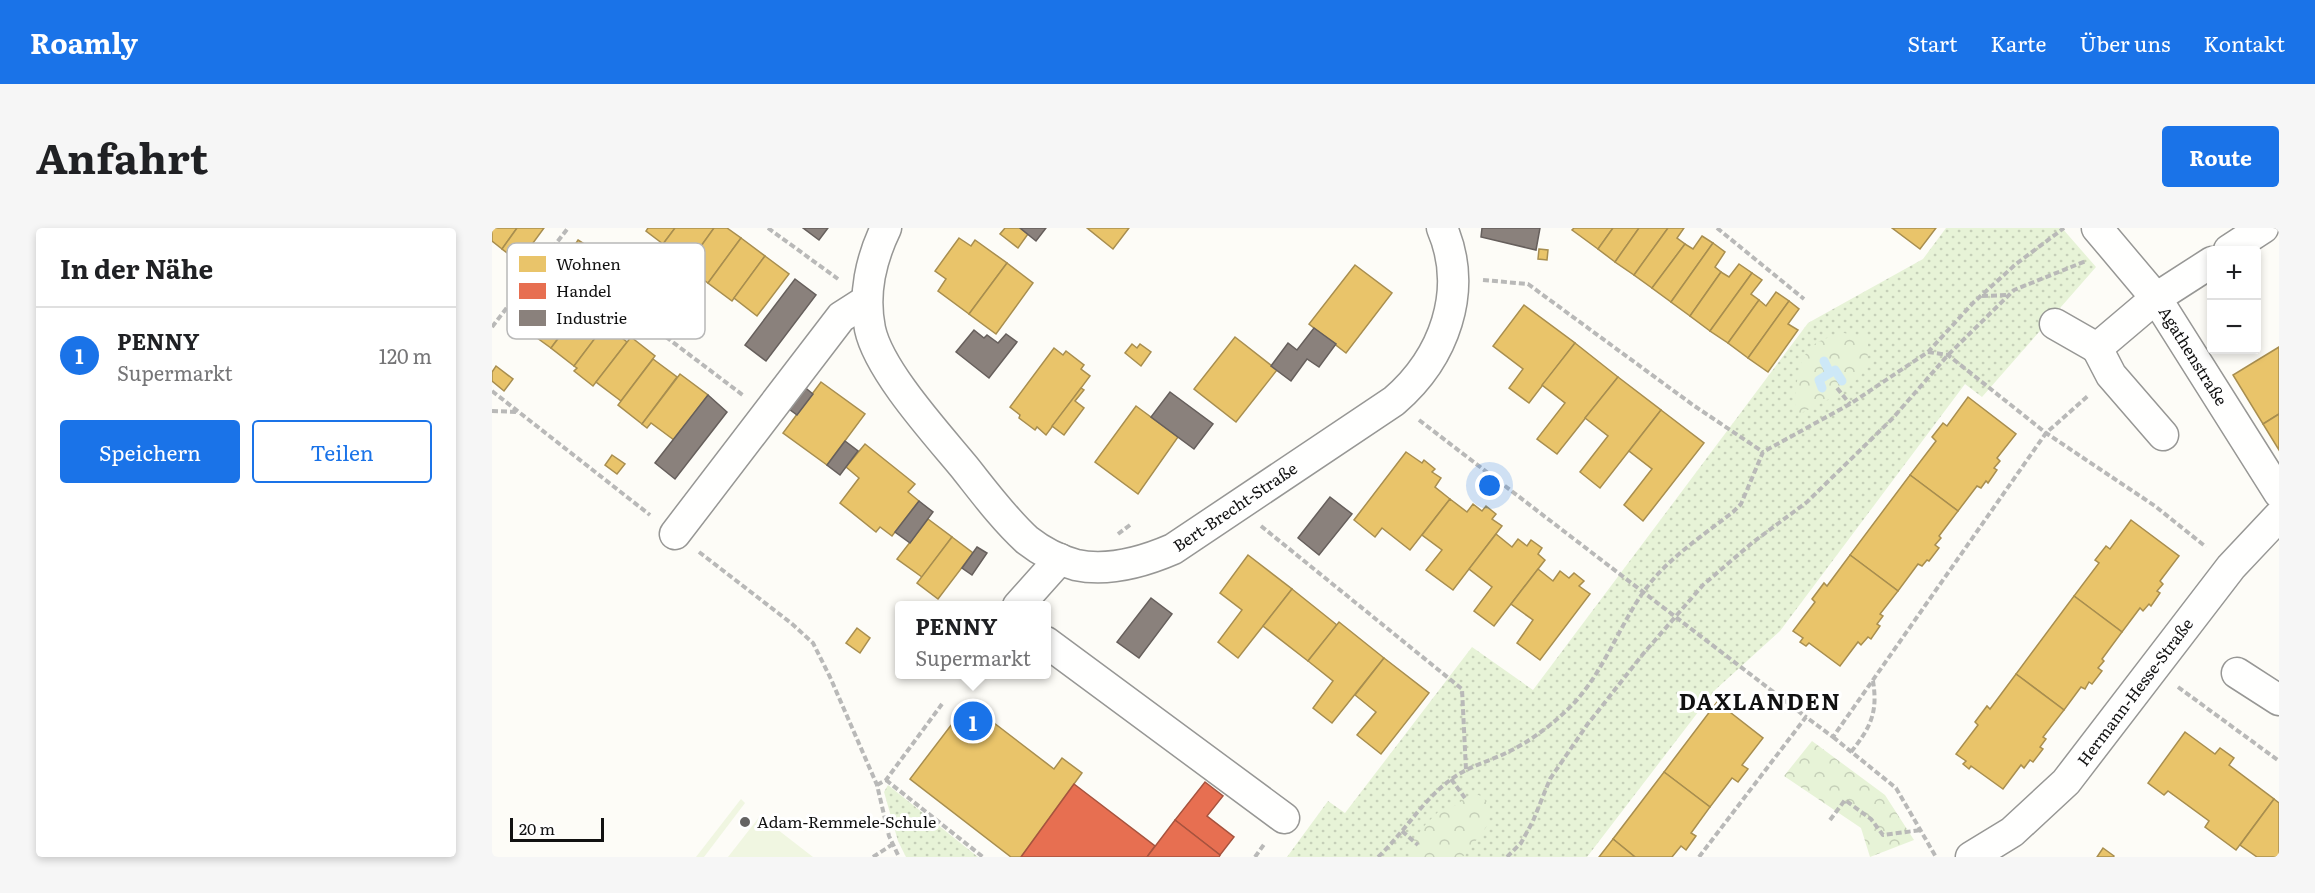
<!DOCTYPE html>
<html lang="de">
<meta charset="utf-8">
<style>
:root{--surface:#fff;--page:#f6f6f6;--text:#202124;--muted:#757577;--line:#e0e0e0;--accent:#1a73e8}
body{margin:0;font-family:Literata,serif;background:var(--page);color:var(--text)}
.controls{position:absolute;right:18px;top:18px;display:grid;overflow:hidden;border-radius:6px;box-shadow:0 3px 9px #0003}
.controls button{width:54px;height:54px;display:grid;place-items:center;padding:0;border:0;border-bottom:2px solid var(--line);background:var(--surface);color:var(--text);font:30px sans-serif}
.scale{position:absolute;left:18px;bottom:15px;width:94px;box-sizing:border-box;padding-left:6px;border:3px solid #111;border-top:0;font-size:16px;line-height:21px;white-space:nowrap;color:#111;-webkit-text-stroke:4px #fff;paint-order:stroke}
.you{position:absolute;left:998px;top:258px;width:21px;height:21px;margin:-15px;border:4px solid #fff;border-radius:50%;background:#1a73e8;box-shadow:0 0 0 9px #1a73e833}
.badge{display:grid;place-items:center;width:39px;height:39px;border-radius:50%;background:var(--accent);color:#fff;font-size:20px;font-weight:700}
.pin{position:absolute;translate:-50% -50%;border:3px solid #fff;box-shadow:0 2px 6px #0006}
.popup{position:absolute;left:403px;top:373px;width:156px;height:78px;box-sizing:border-box;display:grid;place-content:center;border-radius:6px;background:var(--surface);filter:drop-shadow(0 2px 4px #0005);font-size:20px;white-space:nowrap;color:var(--muted)}
.popup b{font-size:22px;color:var(--text)}
.popup::after{content:'';position:absolute;left:50%;top:100%;margin-left:-12px;border:12px solid transparent;border-top-color:var(--surface)}
.list{margin:0;padding:0;list-style:none}
h2{display:flex;justify-content:space-between;align-items:center;height:78px;margin:0;padding:0 24px;font-size:26px}
h2 small{font-size:20px;font-weight:400;color:var(--muted)}
.list li{display:grid;grid-template-columns:39px 1fr auto;gap:18px;align-items:center;box-sizing:border-box;height:96px;padding:0 24px;border-top:2px solid var(--line)}
.list b{display:block;font-size:22px;white-space:nowrap}
.list p{margin:0;font-size:20px;white-space:nowrap;color:var(--muted)}
.list em{font-size:20px;font-style:normal;color:var(--muted)}
.actions{display:flex;gap:12px;padding:18px 24px}
.actions a{flex:1;padding:14px 0;border:2px solid var(--accent);border-radius:6px;text-align:center;font-size:21px;color:var(--accent)}
.actions .main{background:var(--accent);color:#fff}
.map{position:relative;flex:none;width:1787px;height:629px;overflow:hidden;border-radius:6px}
header{display:flex;align-items:center;gap:36px;box-sizing:border-box;height:84px;padding:0 30px;background:var(--accent);color:#fff}
header strong{font-size:28px}
nav{display:flex;gap:33px;margin-inline-start:auto;font-size:21px}
.intro{display:flex;align-items:center;justify-content:space-between;box-sizing:border-box;height:144px;padding:0 36px}
h1{margin:0;font-size:42px}
.button{padding:15px 27px;border-radius:6px;background:var(--accent);color:#fff;font-size:21px;font-weight:700}
main{display:flex;gap:36px;padding:0 36px}
aside{flex:1;background:var(--surface);border-radius:6px;box-shadow:0 3px 9px #0003}
.map>svg:first-child{display:block}
.grass{fill:url(#grass-dots)}
.park{fill:url(#park-crowns)}
.pitch{fill:#f0f6e1}
.homes{fill:#e9c46a;stroke:#a88e4f;stroke-width:1.5}
.shops{fill:#e76f51;stroke:#a7533e;stroke-width:1.5}
.industry{fill:#8a817c;stroke:#665f5c;stroke-width:1.5}
.lines{fill:none;stroke-linecap:round;stroke-linejoin:round}
.stream{stroke:#cde8f7;stroke-width:9}
.minor-casing{stroke:#979795;stroke-width:33}
.path{stroke:#b9b9b8;stroke-width:4;stroke-dasharray:6 3;stroke-linecap:butt}
.minor{stroke:#fffffe;stroke-width:30}
.poi-dot{fill:#646362;stroke:#fff;stroke-width:2}
.labels{text-anchor:middle;stroke-width:6;stroke-linejoin:round;paint-order:stroke}
.street-label{font-size:16px;fill:#111;stroke:#fff}
.poi-label{font-size:16px;fill:#111;stroke:#fff;text-anchor:start}
.district-label{font-size:22px;font-weight:bold;letter-spacing:1.5px;fill:#111;stroke:#fff}
.key{fill:#fff;stroke:#b8b8b8;stroke-width:1.5}
.key-label{font-size:16px;fill:#111}
</style>
<header>
<strong>Roamly</strong>
<nav><a>Start</a><a>Karte</a><a>Über uns</a><a>Kontakt</a></nav>
</header>
<div class="intro"><h1>Anfahrt</h1><a class="button">Route</a></div>
<main>
<aside>
<h2>In der Nähe<small></small></h2>
<ul class="list">
<li><span class="badge">1</span><div><b>PENNY</b><p>Supermarkt</p></div><em>120 m</em></li>
</ul>
<div class="actions"><a class="main">Speichern</a><a>Teilen</a></div>
</aside>
<div class="map">
<svg width="1787" height="629" viewBox="0 0 1787 629">
<defs>
<pattern id="grass-dots" width="8" height="8" patternUnits="userSpaceOnUse" patternTransform="scale(1.5)"><rect width="8" height="8" fill="#e7f3d7"/><path d="M2 2h.1M6 6h.1" fill="none" stroke="#c5cfb8" stroke-width="1.8" stroke-linecap="round"/></pattern>
<pattern id="park-crowns" width="20" height="18" patternUnits="userSpaceOnUse" patternTransform="scale(1.5)"><rect width="20" height="18" fill="#e7f3d7"/><path d="M2 6a3 3 0 1 1 6 0M12 15a3 3 0 1 1 6 0" fill="none" stroke="#c5cfb8"/></pattern>
</defs>
<rect width="100%" height="100%" fill="#fdfcf7"/>
<g class="grass">
<polygon points="1454,0 1570,0 1604,39 1490,169 1473,156 1288,403 1223,462 1095,629 795,629 836,573 853,585 980,419 1041,462 1316,95 1431,31"/>
<polygon points="396,557 486,629 414,629 406,613 392,564"/>
</g>
<g class="park">
<path d="M1352 105 1376 110C1376 122 1377 138 1369 147 1357 161 1320 182 1303 187 1304 162 1303 125 1328 113 1335 109 1344 108 1352 105Z"/>
<polygon points="1320,513 1393,567 1422,612 1378,629 1369,600 1292,548"/>
<polygon points="987,567 998,577 995,598 973,627 970,629 918,629 915,622 933,597 947,583 965,577 973,570"/>
</g>
<g class="pitch">
<polygon points="249,571 253,575 212,629 204,629"/>
<polygon points="268,588 321,629 236,629"/>
</g>
<g class="homes">
<polygon points="0,0 25,0 10,21 0,13"/>
<polygon points="25,0 52,0 27,34 10,21"/>
<polygon points="156,0 183,0 171,16 154,3"/>
<polygon points="183,0 222,0 194,39 168,20"/>
<polygon points="222,0 235,0 249,10 216,55 194,39"/>
<polygon points="513,0 528,0 536,6 526,20 508,6"/>
<polygon points="595,0 637,0 621,21"/>
<polygon points="1082,0 1121,0 1106,21 1080,2"/>
<polygon points="1121,0 1147,0 1123,34 1106,21"/>
<polygon points="1147,0 1176,0 1142,47 1123,34"/>
<polygon points="1176,0 1192,0 1185,10 1193,16 1160,60 1142,47"/>
<polygon points="1400,0 1444,0 1428,21"/>
<polygon points="1210,8 1221,15 1179,74 1160,60 1193,16 1201,21"/>
<polygon points="249,10 273,28 240,73 216,55"/>
<polygon points="467,10 479,18 483,12 515,35 477,86 446,63 454,51 443,43"/>
<polygon points="86,12 100,21 92,32 79,23"/>
<polygon points="1221,15 1233,24 1223,39 1229,44 1198,88 1179,74"/>
<polygon points="1047,21 1056,22 1055,32 1046,31"/>
<polygon points="273,28 297,46 265,88 242,70"/>
<polygon points="515,35 541,55 504,106 477,86"/>
<polygon points="1247,36 1260,45 1218,103 1198,88 1229,44 1237,49"/>
<polygon points="863,37 900,65 854,125 817,96"/>
<polygon points="1260,45 1270,52 1259,66 1267,72 1236,115 1218,103"/>
<polygon points="61,57 90,78 59,120 30,99"/>
<polygon points="1284,64 1297,73 1256,130 1236,115 1267,72 1274,78"/>
<polygon points="1297,73 1307,81 1296,96 1306,102 1276,144 1256,130"/>
<polygon points="93,75 117,92 82,138 59,120"/>
<polygon points="1032,77 1083,115 1037,175 1017,160 1031,141 1001,118"/>
<polygon points="174,82 185,90 178,100 166,92"/>
<polygon points="193,94 201,100 196,108 186,102"/>
<polygon points="113,97 135,114 101,158 82,143 85,140 82,138"/>
<polygon points="139,109 163,128 129,173 104,154"/>
<polygon points="743,109 785,142 744,194 702,161"/>
<polygon points="1083,115 1126,149 1065,226 1045,211 1073,175 1050,157"/>
<polygon points="640,116 645,120 648,116 659,124 649,138 633,125"/>
<polygon points="1787,119 1787,186 1771,196 1741,147"/>
<polygon points="562,120 571,127 574,123 592,137 589,141 598,148 554,207 545,199 543,202 527,190 528,187 518,179"/>
<polygon points="161,131 185,149 150,196 126,177"/>
<polygon points="4,138 21,151 12,163 0,153 0,144"/>
<polygon points="188,146 216,167 182,212 159,195 155,200 150,196"/>
<polygon points="1126,149 1169,182 1108,260 1088,244 1116,208 1093,190"/>
<polygon points="329,154 373,186 335,237 291,205"/>
<polygon points="589,160 592,162 583,173 592,180 572,207 560,198"/>
<polygon points="1476,169 1524,206 1505,230 1508,233 1502,240 1505,242 1496,255 1494,253 1489,260 1485,258 1466,283 1418,247 1444,213 1440,209 1451,195 1455,198"/>
<polygon points="644,178 686,209 646,266 603,234"/>
<polygon points="1169,182 1212,215 1151,293 1132,277 1160,241 1137,223"/>
<polygon points="1787,186 1787,222 1771,196"/>
<polygon points="373,216 423,256 416,264 427,273 400,308 388,299 384,304 348,275 367,250 354,239"/>
<polygon points="914,224 930,235 932,232 943,241 940,244 949,250 943,259 958,271 918,322 890,300 883,309 862,292"/>
<polygon points="120,227 133,236 125,246 113,237"/>
<polygon points="1418,247 1466,283 1447,308 1449,310 1443,317 1447,320 1437,333 1435,332 1430,338 1426,336 1406,363 1358,327"/>
<polygon points="958,271 975,284 981,276 990,283 994,278 1004,286 1000,291 1010,298 961,362 934,342 950,322 930,307"/>
<polygon points="436,291 460,309 430,349 405,331"/>
<polygon points="1639,292 1687,328 1668,353 1671,356 1665,363 1668,365 1659,378 1657,376 1651,383 1648,380 1630,404 1582,368 1607,335 1603,332 1614,318 1618,321"/>
<polygon points="1004,306 1020,319 1026,311 1035,318 1039,312 1050,320 1046,326 1053,332 1002,398 982,383 1000,359 977,341"/>
<polygon points="460,309 481,325 446,371 425,355"/>
<polygon points="756,327 800,361 746,430 726,414 750,382 728,365"/>
<polygon points="1358,327 1406,363 1388,386 1391,388 1385,396 1388,398 1379,411 1376,409 1369,417 1366,414 1348,438 1317,415 1314,418 1308,414 1311,410 1301,403 1323,374 1320,371 1332,355 1335,358"/>
<polygon points="1046,341 1061,353 1068,343 1077,350 1082,345 1092,353 1087,358 1098,366 1048,432 1025,415 1041,392 1019,376"/>
<polygon points="800,361 845,397 816,433 771,398"/>
<polygon points="1582,368 1630,404 1610,431 1612,433 1606,440 1610,443 1600,456 1597,454 1593,461 1589,459 1572,482 1524,446"/>
<polygon points="847,394 892,430 840,495 821,480 841,453 816,433"/>
<polygon points="365,400 378,410 368,425 354,415"/>
<polygon points="892,430 937,465 889,526 865,507 884,484 863,467"/>
<polygon points="1524,446 1572,482 1551,509 1554,511 1548,519 1551,521 1541,534 1538,532 1532,540 1529,537 1511,561 1479,538 1477,541 1471,536 1474,533 1464,526 1486,497 1483,494 1495,478 1498,481"/>
<polygon points="1225,474 1271,510 1250,537 1256,541 1246,554 1240,550 1218,579 1172,544"/>
<polygon points="476,475 562,541 570,530 590,545 529,629 519,629 418,551"/>
<polygon points="1693,504 1723,526 1728,520 1742,530 1737,537 1782,571 1744,622 1713,599 1717,593 1676,563 1672,567 1656,555"/>
<polygon points="1172,544 1218,579 1199,605 1204,608 1194,622 1189,618 1180,629 1143,629 1121,611"/>
<polygon points="1782,571 1787,575 1787,629 1765,629 1748,617"/>
<polygon points="1121,611 1143,629 1107,629"/>
<polygon points="1611,620 1622,628 1621,629 1605,629"/>
</g>
<g class="shops">
<polygon points="713,554 731,568 715,588 742,609 728,627 683,592"/>
<polygon points="582,556 663,618 655,629 529,629"/>
<polygon points="683,592 728,627 727,629 655,629"/>
</g>
<g class="industry">
<polygon points="311,0 336,0 327,12"/>
<polygon points="528,0 554,0 544,13"/>
<polygon points="990,0 1048,0 1044,22 989,9"/>
<polygon points="303,51 324,67 274,133 253,117"/>
<polygon points="822,100 844,116 827,139 815,131 799,153 779,138 796,115 805,122"/>
<polygon points="482,102 492,110 495,107 506,115 514,106 525,114 497,150 464,124"/>
<polygon points="310,157 321,166 305,187 293,178"/>
<polygon points="678,164 721,196 702,221 659,189"/>
<polygon points="216,167 235,184 183,251 163,235"/>
<polygon points="353,213 366,223 348,247 335,237"/>
<polygon points="838,269 860,286 827,327 806,310"/>
<polygon points="427,273 441,284 418,315 403,304"/>
<polygon points="485,319 495,325 480,347 470,340"/>
<polygon points="659,370 680,386 647,430 625,414"/>
</g>
<g class="lines">
<g class="stream">
<polyline points="1332,133 1338,145 1343,142 1350,153"/>
<polyline points="1330,160 1327,152 1338,145"/>
</g>
<g class="minor-casing">
<g id="minor">
<path d="M394 0C379 31 371 67 378 101 387 143 445 206 473 240 492 264 512 291 535 312 549 323 566 332 584 337 617 344 651 334 681 321L902 173C952 130 977 63 950 0"/>
<polyline points="1605,0 1664,70 1787,265"/>
<polyline points="1737,22 1771,0"/>
<polyline points="1563,96 1605,120"/>
<polyline points="1671,207 1619,147 1605,120 1664,70 1720,34"/>
<polyline points="183,306 349,89 374,73"/>
<polyline points="526,378 568,331"/>
<polyline points="554,414 792,590"/>
<polyline points="1745,445 1787,472"/>
<polyline points="1479,629 1520,604 1574,554 1739,339 1787,288"/>
</g>
</g>
<g class="path">
<polyline points="276,0 346,51"/>
<polyline points="1225,0 1312,71"/>
<polyline points="59,22 252,168"/>
<polyline points="991,52 1036,56 1201,177 1271,224"/>
<polyline points="1490,68 1517,67"/>
<polyline points="0,99 76,0"/>
<polyline points="1436,124 1456,127 1554,205 1663,278 1714,319"/>
<polyline points="1345,160 1358,176"/>
<polyline points="0,163 158,287"/>
<polyline points="0,183 27,184"/>
<polyline points="927,192 1314,489"/>
<polyline points="769,298 970,461 974,542"/>
<polyline points="626,306 638,297"/>
<polyline points="207,324 299,395 321,415 338,449 385,557 397,608 407,629"/>
<polyline points="1686,459 1787,533"/>
<polyline points="1341,509 1404,560 1444,629"/>
<path d="M1359 524C1379 499 1386 484 1381 453"/>
<polyline points="959,551 973,570"/>
<polyline points="394,552 491,629"/>
<polyline points="385,557 394,552 450,476"/>
<polyline points="1338,592 1353,572 1379,591 1391,607 1429,602"/>
<polyline points="910,603 926,617"/>
<polyline points="381,629 401,616"/>
<polyline points="763,629 773,615"/>
<path d="M886 629C913 604 930 572 961 550 979 537 999 533 1018 523 1042 511 1065 493 1083 474 1112 442 1126 401 1150 366 1173 332 1209 309 1241 284L1249 276 1271 224 1358 176 1436 124 1481 75 1524 36 1572 0"/>
<polyline points="1015,629 1029,615 1041,593 1058,551 1095,497 1151,426 1211,357 1260,315 1315,274 1400,191 1456,127 1522,62 1594,33"/>
<polyline points="1207,629 1314,489 1341,509 1554,205 1597,167"/>
</g>
<use href="#minor" class="minor"/>
</g>
<circle class="poi-dot" cx="253" cy="594" r="6"/>
<g class="labels">
<g class="street-label">
<text transform="translate(1701 128) rotate(58)" y="6">Agathenstraße</text>
<text transform="translate(743 279) rotate(-34)" y="6">Bert-Brecht-Straße</text>
<text transform="translate(1643 464) rotate(-53)" y="6">Hermann-Hesse-Straße</text>
</g>
<g class="poi-label">
<text x="265" y="600">Adam-Remmele-Schule</text>
</g>
<g class="district-label">
<text x="1268" y="482">DAXLANDEN</text>
</g>
</g>
<rect x="15" y="15" width="198" height="96" rx="9" class="key"/>
<rect x="27" y="28" width="27" height="16" fill="#e9c46a"/>
<rect x="27" y="55" width="27" height="16" fill="#e76f51"/>
<rect x="27" y="82" width="27" height="16" fill="#8a817c"/>
<g class="key-label">
<text x="64" y="42">Wohnen</text>
<text x="64" y="69">Handel</text>
<text x="64" y="96">Industrie</text>
</g>
</svg>
<div class="controls">
<button>+</button>
<button>−</button>
</div>
<div class="scale">20 m</div>
<div class="you"></div>
<div class="pin badge" style="left:481px;top:493px">1</div>
<div class="popup"><b>PENNY</b>Supermarkt</div>
</div>
</main>
